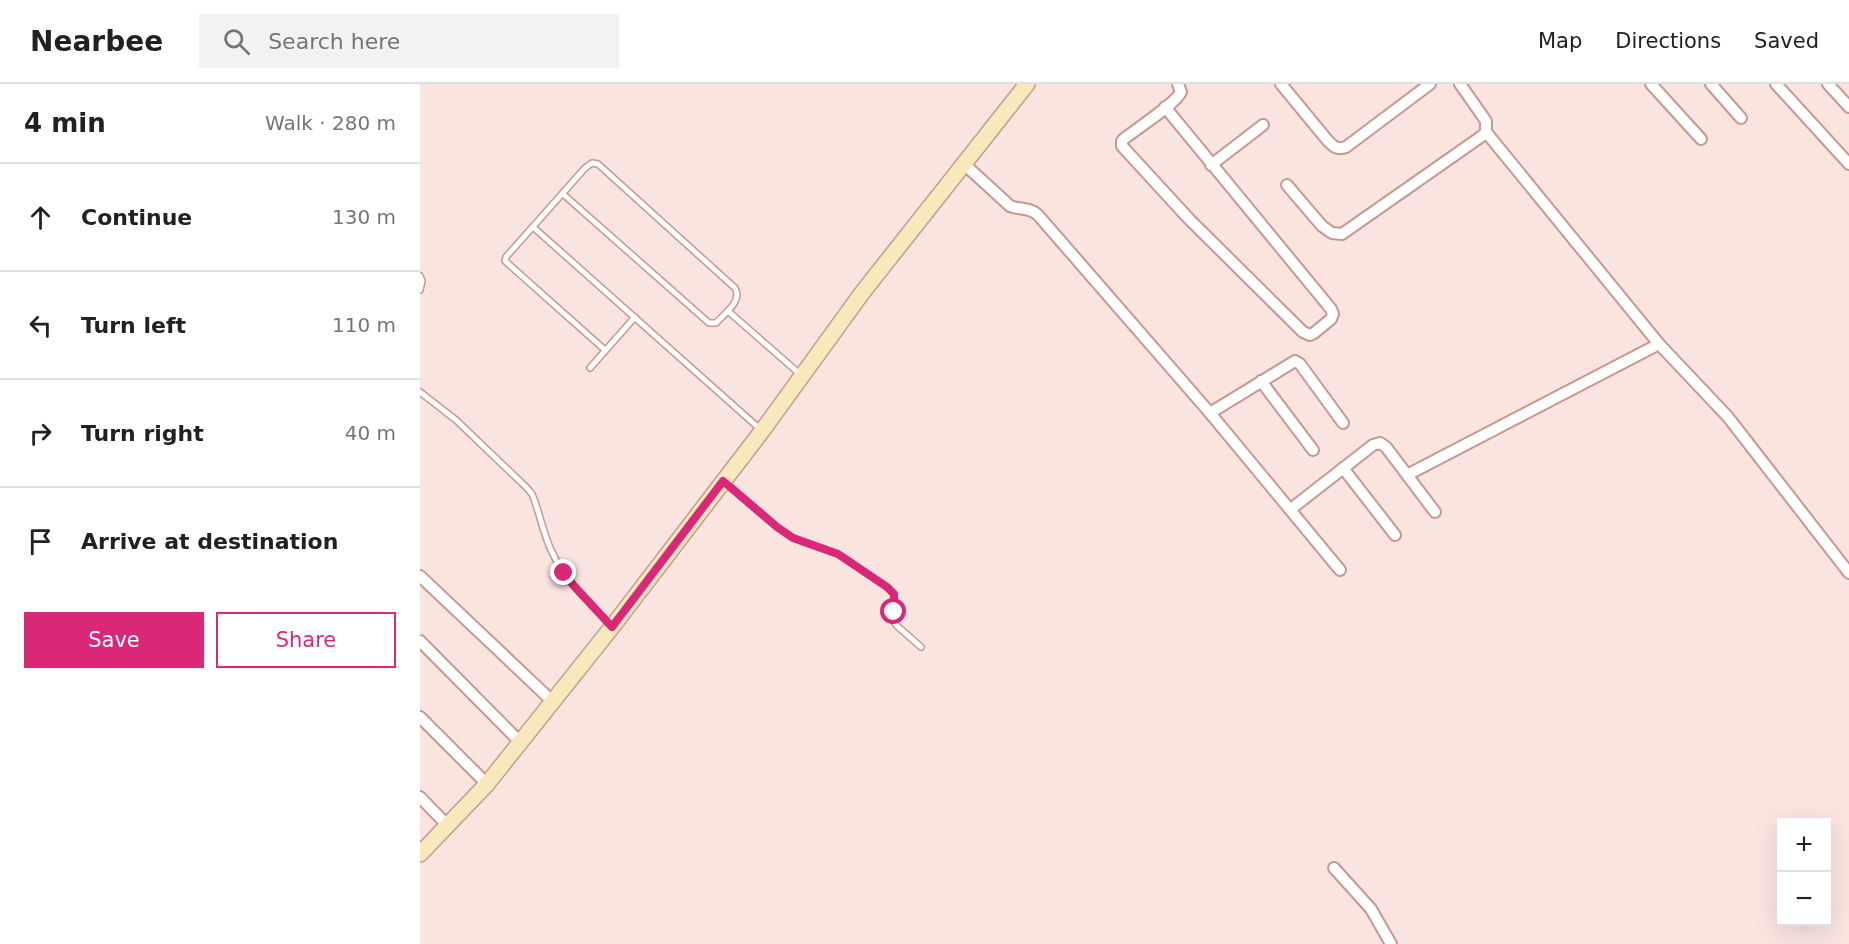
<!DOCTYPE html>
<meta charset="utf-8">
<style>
:root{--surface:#fff;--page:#f2f2f2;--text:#202124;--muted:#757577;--line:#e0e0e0;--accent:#db2777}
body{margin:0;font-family:"DejaVu Sans",sans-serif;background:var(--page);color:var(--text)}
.controls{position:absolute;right:18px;bottom:18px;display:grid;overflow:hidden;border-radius:0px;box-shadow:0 6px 24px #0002}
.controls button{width:54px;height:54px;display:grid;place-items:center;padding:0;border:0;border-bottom:2px solid var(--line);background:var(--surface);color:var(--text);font:30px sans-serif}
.stop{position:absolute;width:18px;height:18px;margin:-14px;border:4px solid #db2777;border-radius:50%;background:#fff}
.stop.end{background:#db2777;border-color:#fff;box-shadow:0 2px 6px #0008}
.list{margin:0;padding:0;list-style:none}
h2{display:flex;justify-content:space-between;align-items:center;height:78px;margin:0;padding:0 24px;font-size:26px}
h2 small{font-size:20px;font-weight:400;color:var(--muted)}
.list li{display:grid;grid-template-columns:39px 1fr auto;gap:18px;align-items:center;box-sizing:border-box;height:108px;padding:0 24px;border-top:2px solid var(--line)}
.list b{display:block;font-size:22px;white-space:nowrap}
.list em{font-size:20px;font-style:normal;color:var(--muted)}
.actions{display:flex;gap:12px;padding:18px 24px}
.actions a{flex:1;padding:14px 0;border:2px solid var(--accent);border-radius:0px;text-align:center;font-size:21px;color:var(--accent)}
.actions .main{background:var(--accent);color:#fff}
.icon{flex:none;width:33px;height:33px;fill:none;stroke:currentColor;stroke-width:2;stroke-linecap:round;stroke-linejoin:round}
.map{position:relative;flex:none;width:1429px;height:860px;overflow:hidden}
header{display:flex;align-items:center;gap:36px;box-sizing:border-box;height:84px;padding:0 30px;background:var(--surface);border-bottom:2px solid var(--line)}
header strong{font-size:28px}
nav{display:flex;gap:33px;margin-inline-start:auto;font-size:21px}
.search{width:420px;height:54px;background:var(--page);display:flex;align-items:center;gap:15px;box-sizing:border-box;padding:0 21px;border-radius:0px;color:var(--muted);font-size:22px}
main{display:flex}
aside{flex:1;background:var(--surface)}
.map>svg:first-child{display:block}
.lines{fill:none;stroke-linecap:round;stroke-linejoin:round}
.service-casing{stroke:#c89890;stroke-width:8}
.minor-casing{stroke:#c89890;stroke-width:14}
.secondary-casing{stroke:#c89890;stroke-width:18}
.service{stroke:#fff;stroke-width:5}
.minor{stroke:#fff;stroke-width:10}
.secondary{stroke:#f7e9bc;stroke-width:15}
.route{stroke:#db2777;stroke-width:8}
</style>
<header>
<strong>Nearbee</strong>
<div class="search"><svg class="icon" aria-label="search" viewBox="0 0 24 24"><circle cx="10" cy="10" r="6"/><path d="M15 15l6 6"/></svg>Search here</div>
<nav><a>Map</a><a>Directions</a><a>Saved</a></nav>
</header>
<main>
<aside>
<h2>4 min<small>Walk · 280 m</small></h2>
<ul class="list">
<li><svg class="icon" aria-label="ahead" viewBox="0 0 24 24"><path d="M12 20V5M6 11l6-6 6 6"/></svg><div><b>Continue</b></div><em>130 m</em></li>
<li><svg class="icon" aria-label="left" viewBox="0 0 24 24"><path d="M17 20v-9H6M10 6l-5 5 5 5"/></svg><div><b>Turn left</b></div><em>110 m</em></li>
<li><svg class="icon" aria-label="right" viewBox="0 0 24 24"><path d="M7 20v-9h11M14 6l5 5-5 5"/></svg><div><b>Turn right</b></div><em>40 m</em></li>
<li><svg class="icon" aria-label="arrive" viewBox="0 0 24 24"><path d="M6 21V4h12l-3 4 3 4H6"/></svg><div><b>Arrive at destination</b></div></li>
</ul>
<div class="actions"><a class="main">Save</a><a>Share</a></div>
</aside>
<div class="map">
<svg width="1429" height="860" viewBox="0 0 1429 860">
<rect width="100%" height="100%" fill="#f9e4e0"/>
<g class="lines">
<g class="service-casing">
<g id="service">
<path d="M143 110 289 239H296C304 230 323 217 315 204L178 80 172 79 165 84 86 173 85 177 185 266"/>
<polyline points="113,143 340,345"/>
<polyline points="0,192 2,197 0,206"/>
<polyline points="308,227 381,291"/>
<polyline points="170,284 215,233"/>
<path d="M0 308 36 336 107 404 112 410C120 429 123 450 132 468 145 497 170 519 191 541"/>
<polyline points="306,399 357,443 373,454 418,470 467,503 474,510 473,536 476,541 501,563"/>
</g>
</g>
<g class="minor-casing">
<g id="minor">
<path d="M861 0 908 57C914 63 917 66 926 63L1010 0"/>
<polyline points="1231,0 1281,55"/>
<polyline points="1291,0 1321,34"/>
<polyline points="1356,0 1429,80"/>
<polyline points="1408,0 1429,23"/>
<path d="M745 23 911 225 913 230 911 235 894 249 890 251 883 248 769 135 702 62V57L705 54C718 44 755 20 761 8L758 0"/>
<polyline points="1066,48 1239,260 1308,333 1429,489"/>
<path d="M543 79 590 122C599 126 610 123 618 131L790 329 920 486"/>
<polyline points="791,81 843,41"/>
<polyline points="867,101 902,142 912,149 922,150 1062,52 1066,48 1066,37 1040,0"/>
<polyline points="841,297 893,366"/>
<polyline points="790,329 875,277 880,280 923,339"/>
<polyline points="923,384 975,451"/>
<polyline points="987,391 1239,260"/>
<polyline points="871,425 953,361 960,359 966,363 1015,428"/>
<polyline points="0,492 132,617"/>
<polyline points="0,557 100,658"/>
<polyline points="0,633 67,700"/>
<polyline points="0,713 28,742"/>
<polyline points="914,784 951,825 971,860"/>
</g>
</g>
<g class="secondary-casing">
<polyline id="secondary" points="0,770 67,700 192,543 342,347 442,209 607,0"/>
</g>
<use href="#service" class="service"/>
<use href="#minor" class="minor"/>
<use href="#secondary" class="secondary"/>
</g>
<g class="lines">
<polyline class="route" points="144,489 154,502 192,543 303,397 357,443 373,454 418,470 467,503 474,510 474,528"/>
</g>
</svg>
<div class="controls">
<button>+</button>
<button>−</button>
</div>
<div class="stop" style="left:474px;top:528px"></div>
<div class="stop end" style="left:144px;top:489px"></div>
</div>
</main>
